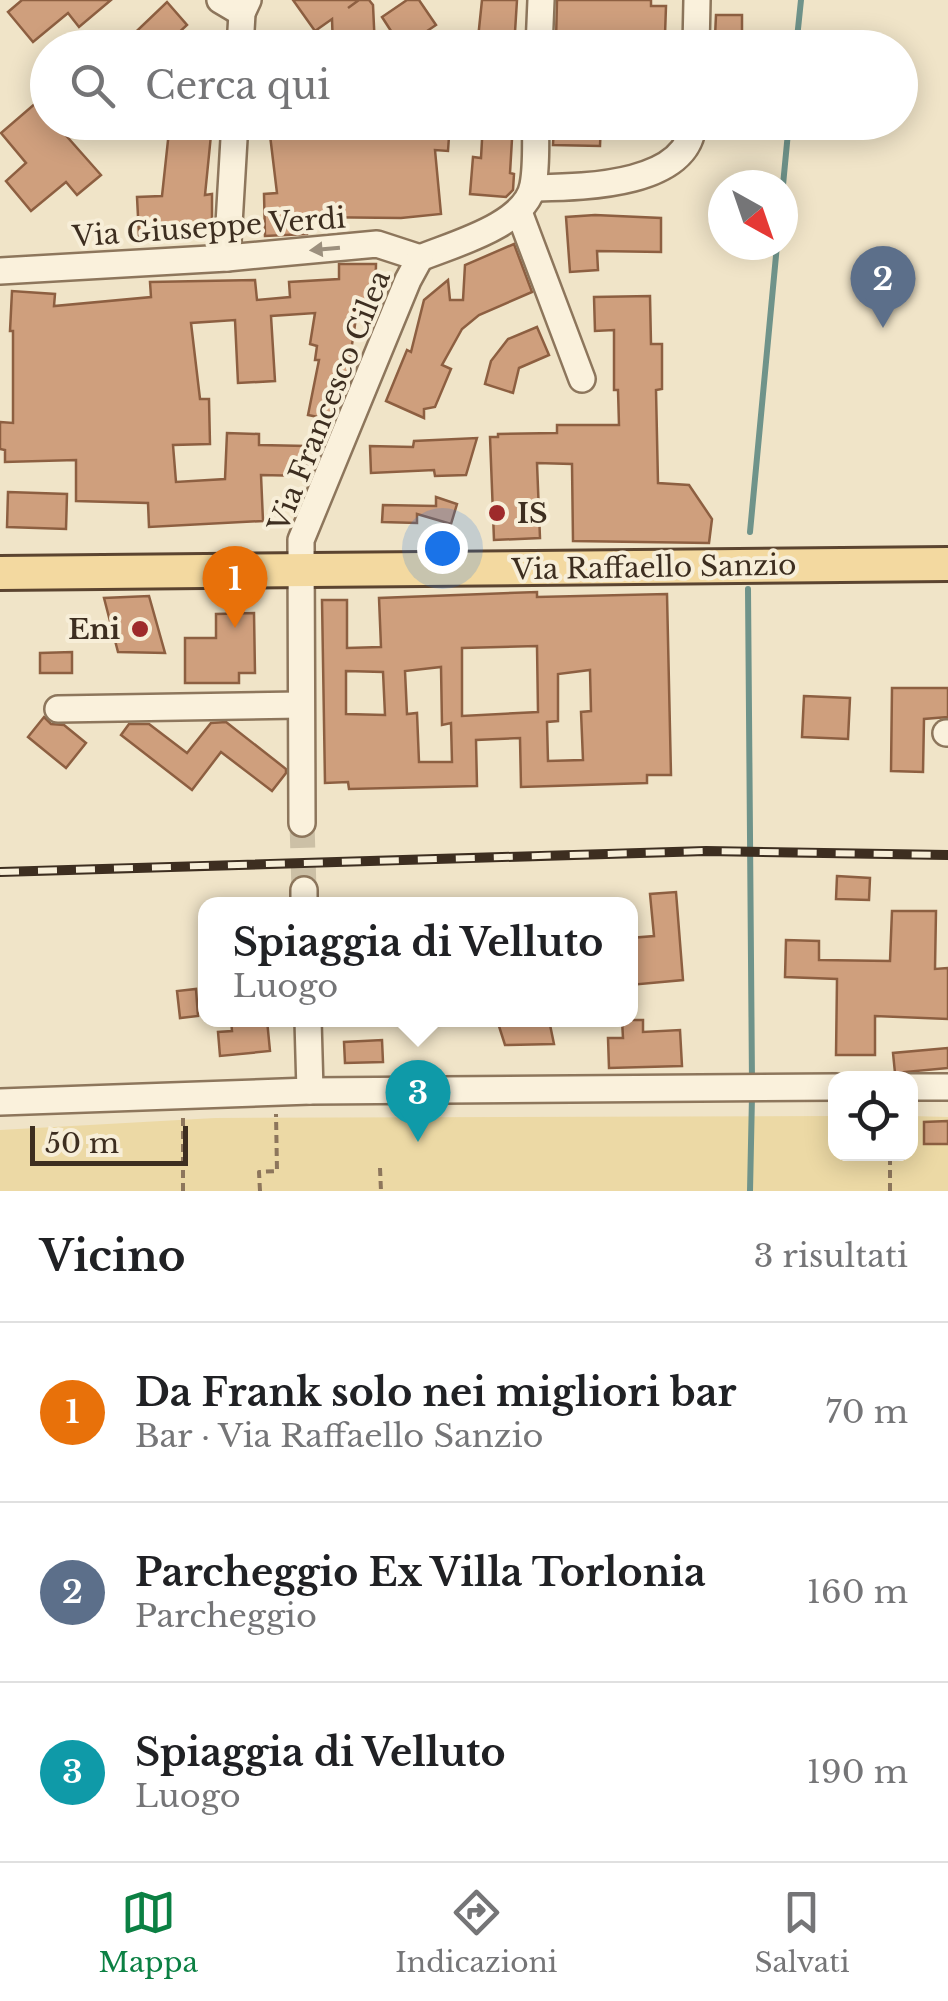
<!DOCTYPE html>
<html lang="it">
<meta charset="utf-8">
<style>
:root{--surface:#fff;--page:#f6f6f6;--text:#202124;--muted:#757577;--line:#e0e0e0;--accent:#0b8043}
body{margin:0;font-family:"Libre Baskerville",serif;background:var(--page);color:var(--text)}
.controls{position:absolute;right:30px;bottom:30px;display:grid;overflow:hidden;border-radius:20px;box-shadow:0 5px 25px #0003}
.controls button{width:90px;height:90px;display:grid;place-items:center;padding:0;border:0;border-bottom:2px solid var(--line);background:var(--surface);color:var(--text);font:50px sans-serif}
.compass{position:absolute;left:708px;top:170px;width:90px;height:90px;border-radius:50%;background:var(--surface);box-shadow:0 5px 25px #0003;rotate:140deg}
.scale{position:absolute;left:30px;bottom:25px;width:158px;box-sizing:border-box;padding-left:10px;border:5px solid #3d2e20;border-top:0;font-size:28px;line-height:35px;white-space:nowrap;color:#3d2e20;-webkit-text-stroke:8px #f7eed8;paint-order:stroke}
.you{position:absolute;left:442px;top:548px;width:35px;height:35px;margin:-25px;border:8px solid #fff;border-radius:50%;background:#1a73e8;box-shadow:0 0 0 15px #1a73e833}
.badge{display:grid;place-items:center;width:65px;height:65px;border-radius:50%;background:var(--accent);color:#fff;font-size:32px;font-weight:700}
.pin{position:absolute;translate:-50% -82px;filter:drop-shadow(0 2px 5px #0008)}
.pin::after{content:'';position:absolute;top:52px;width:35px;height:30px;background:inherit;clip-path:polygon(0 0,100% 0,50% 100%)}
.popup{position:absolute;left:198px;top:897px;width:440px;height:130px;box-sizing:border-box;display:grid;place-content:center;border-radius:20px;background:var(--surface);filter:drop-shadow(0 2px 8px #0005);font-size:32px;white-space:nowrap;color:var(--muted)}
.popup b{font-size:38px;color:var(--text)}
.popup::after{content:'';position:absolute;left:50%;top:100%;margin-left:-20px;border:20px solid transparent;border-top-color:var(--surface)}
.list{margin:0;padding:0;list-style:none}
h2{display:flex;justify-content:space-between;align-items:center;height:130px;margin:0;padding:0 40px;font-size:42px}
h2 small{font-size:32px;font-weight:400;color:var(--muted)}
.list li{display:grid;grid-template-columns:65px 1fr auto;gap:30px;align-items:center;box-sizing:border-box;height:180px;padding:0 40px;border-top:2px solid var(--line)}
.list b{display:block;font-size:38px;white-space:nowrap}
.list p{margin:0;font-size:32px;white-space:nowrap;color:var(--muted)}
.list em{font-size:32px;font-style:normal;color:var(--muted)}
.icon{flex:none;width:55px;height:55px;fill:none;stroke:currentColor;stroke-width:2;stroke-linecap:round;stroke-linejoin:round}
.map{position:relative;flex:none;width:948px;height:1191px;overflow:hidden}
.search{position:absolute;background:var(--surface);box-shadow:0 5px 25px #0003;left:30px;right:30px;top:30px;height:110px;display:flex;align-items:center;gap:25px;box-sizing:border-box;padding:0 35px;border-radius:55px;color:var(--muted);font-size:38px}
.sheet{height:670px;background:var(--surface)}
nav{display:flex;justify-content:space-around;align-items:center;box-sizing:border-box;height:140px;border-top:2px solid var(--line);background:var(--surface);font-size:28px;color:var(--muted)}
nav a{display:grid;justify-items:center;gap:5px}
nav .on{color:var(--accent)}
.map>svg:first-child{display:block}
.sand{fill:#ecd9a5}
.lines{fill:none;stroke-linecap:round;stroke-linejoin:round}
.stream{stroke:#6f938a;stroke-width:6}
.building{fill:#cf9f7d;stroke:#8d5f41;stroke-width:2.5;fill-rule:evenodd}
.minor-tunnel{stroke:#ccc0a6;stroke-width:25;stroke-dasharray:25 12;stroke-linecap:butt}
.minor-casing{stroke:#8d765c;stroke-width:30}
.major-casing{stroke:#5b4430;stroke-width:38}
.path{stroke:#8d765c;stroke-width:4;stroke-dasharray:8 5;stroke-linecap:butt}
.minor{stroke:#faf1dc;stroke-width:25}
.major{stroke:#f3d9a0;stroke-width:32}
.rail-casing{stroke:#3d2e20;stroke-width:10}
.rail{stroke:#f7eed8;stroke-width:6;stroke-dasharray:19;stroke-linecap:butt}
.oneway{fill:#9c907e}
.poi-dot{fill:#9e2a2b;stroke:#f7eed8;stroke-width:4}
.labels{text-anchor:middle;stroke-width:8;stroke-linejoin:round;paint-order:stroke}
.street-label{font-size:28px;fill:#3d2e20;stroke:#f7eed8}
.poi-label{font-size:28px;font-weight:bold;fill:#3d2e20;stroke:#f7eed8;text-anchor:start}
</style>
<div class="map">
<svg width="948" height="1191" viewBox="0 0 948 1191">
<rect width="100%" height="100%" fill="#f0e4c8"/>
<polygon class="sand" points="835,1116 836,1154 910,1154 911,1116 948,1117 948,1191 0,1191 0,1130 215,1118"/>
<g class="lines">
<g class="stream">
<polyline points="796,48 801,0"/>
<polyline points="783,185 789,122"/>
<polyline points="750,532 777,245"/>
<polyline points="748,589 752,1083"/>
<polyline points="750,1191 752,1096"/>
</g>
</g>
<g class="building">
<polygon points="22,0 111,0 79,27 68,13 33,42 8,12"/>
<polygon points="293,0 359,0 348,8 359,0 369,0 373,5 375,48 333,48 332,19 315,31"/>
<polygon points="407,0 419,0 436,25 402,48 382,17"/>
<polygon points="482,0 517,0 514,48 477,48"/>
<polygon points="557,0 651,0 651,6 666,6 665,35 648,35 648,41 556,41"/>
<polygon points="167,2 187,25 174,37 183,48 119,48"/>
<polygon points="716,15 742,15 742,48 723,48 723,38 715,37"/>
<polygon points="37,102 48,115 48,122 54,122 101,175 77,195 66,182 31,211 6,181 26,163 1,133"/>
<polygon points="342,122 450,122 448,151 435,150 441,214 401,218 307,217 307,234 265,236 264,194 277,193 270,135 342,125"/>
<polygon points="483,122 513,122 510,173 514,174 513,190 506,197 470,194 473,157 481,158"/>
<polygon points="554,122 601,122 600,146 553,145"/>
<polygon points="169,131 211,135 205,195 212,194 212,233 139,236 137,197 162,196"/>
<polygon points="595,215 661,218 661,252 597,251 598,270 570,272 566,217"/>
<polygon points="514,244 532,292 479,315 462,329 442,365 451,369 435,407 424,409 424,418 386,401 407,350 411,352 424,300 448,280 450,300 463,300 465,265"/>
<polygon points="339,264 376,264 375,311 357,311 349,365 333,420 308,415 319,360 315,360 317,346 310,344 315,313 271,316 275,381 238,383 235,320 191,323 200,399 209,399 210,444 173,445 176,482 225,479 227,433 259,434 259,445 307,446 307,476 261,475 263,521 149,527 148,503 76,501 76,460 5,462 5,450 0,449 0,422 13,423 13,331 10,331 12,291 55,294 54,306 151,297 150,282 255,280 257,300 290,297 289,282 339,279"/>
<polygon points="650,296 651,344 662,344 662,389 656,390 658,483 689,485 712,519 709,543 573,541 572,464 537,463 540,538 494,540 490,437 498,437 498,434 557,433 557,425 619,425 618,390 614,390 614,330 595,331 594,297"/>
<polygon points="537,327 549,355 519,368 513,393 485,384 491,361 508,339"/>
<polygon points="477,438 466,475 435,476 434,470 371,473 370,446 413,447 414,441"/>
<polygon points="8,492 67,494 66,529 7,527"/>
<polygon points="436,497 457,504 451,524 417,514 417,523 382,522 383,505 436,506"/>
<path d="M537 592V597L667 594 671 775H647V783L521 787 520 738 476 740 477 786 349 789 348 782 325 783 322 600H347V648L381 647 379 598ZM537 646 538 712 462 716V648ZM441 667 442 725 451 723 452 762H419L417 713 407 714 405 671ZM590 670 591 711 581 712 583 760 548 761 547 722 558 721V674ZM346 671 383 672 385 715 346 714Z"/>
<polygon points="149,596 165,653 118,652 104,598"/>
<polygon points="254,613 255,673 239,673 239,683 185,683 185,638 216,638 216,614"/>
<polygon points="72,652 72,673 40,673 40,653"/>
<polygon points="892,688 948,688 948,717 924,719 923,772 891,771"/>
<polygon points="804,696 850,698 848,739 802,737"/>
<polygon points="44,717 51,724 64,725 86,743 66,768 28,737"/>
<polygon points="226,722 286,769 286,773 272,791 221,752 192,790 121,735 129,724 149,724 187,753 211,723"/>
<polygon points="837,876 870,878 869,900 836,899"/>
<polygon points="676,892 683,980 630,985 630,938 654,936 650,894"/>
<polygon points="892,911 936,911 935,969 948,968 948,1019 875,1016 875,1055 836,1055 837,979 785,977 786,940 819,941 819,960 890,961"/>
<polygon points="196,989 198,1016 180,1018 177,991"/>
<polygon points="231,1020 267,1020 270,1051 220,1056 218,1032 232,1031"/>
<polygon points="497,1020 549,1020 554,1044 505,1045"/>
<polygon points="622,1020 643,1020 643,1032 680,1030 682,1066 609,1068 608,1038 623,1038"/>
<polygon points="382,1040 383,1062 345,1063 344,1042"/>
<polygon points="948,1048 948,1068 895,1073 893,1053"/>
<polygon points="948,1121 948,1144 924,1144 924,1122"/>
</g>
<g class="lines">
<polyline class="minor-tunnel" points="302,823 304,890"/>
<g class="minor-casing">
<g id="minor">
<polyline points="220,0 242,13"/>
<polyline points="240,48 242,13 248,0"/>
<polyline points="539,48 541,0"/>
<polyline points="696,48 697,0"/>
<path d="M533 188C579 187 691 187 693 122"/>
<polyline points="519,212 582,379"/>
<polyline points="227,258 235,122"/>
<path d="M420 258C454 244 526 225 533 185 537 165 535 142 536 122"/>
<polyline points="0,271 227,258 377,244 420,258"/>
<polyline points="58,709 300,705"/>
<polyline points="946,733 948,733"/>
<polyline points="302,823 301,540 408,280 420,258"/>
<polyline points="304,890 304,904"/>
<polyline points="308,1020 310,1091"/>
<polyline points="910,1087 948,1087"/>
<polyline points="0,1102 310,1091 836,1087"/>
</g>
</g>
<g class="major-casing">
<polyline id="major" points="0,573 948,564"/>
</g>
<g class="path">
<polyline points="380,1168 381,1191"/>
<polyline points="183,1191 183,1116"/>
<polyline points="260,1191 259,1172 277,1171 276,1114"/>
<polyline points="890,1191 890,1154"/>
</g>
<use href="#minor" class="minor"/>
<use href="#major" class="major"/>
<g class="rail-casing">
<polyline id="rail" points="0,872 706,851 948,855"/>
</g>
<use href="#rail" class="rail"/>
</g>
<defs><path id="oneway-solid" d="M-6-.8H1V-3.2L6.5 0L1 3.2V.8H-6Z" transform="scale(2.5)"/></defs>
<use class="oneway" href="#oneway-solid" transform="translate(325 249) rotate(175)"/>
<g class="poi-dot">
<circle cx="497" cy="513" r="10"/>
<circle cx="140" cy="629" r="10"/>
</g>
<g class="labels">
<g class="street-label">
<text transform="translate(209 227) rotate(-4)" y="10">Via Giuseppe Verdi</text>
<text transform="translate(329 401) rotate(-68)" y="10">Via Francesco Cilea</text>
<text transform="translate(654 567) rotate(-1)" y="10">Via Raffaello Sanzio</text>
</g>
<g class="poi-label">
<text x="517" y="523">IS</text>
<text x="120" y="639" text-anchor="end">Eni</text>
</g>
</g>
</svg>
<div class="controls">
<button><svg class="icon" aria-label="locate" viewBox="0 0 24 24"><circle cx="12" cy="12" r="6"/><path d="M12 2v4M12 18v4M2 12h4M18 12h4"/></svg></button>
</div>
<svg class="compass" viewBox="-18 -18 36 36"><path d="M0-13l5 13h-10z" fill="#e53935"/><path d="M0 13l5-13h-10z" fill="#757577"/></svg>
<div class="scale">50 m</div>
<div class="you"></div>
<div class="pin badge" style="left:235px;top:628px;background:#e8710a">1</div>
<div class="pin badge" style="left:883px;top:328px;background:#5c6f8a">2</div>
<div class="pin badge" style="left:418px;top:1142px;background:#0f9aa8">3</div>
<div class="popup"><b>Spiaggia di Velluto</b>Luogo</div>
<div class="search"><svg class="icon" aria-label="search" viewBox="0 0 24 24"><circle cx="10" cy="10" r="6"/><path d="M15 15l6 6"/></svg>Cerca qui</div>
</div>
<section class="sheet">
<h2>Vicino<small>3 risultati</small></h2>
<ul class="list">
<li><span class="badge" style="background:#e8710a">1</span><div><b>Da Frank solo nei migliori bar</b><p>Bar · Via Raffaello Sanzio</p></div><em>70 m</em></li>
<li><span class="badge" style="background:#5c6f8a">2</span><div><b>Parcheggio Ex Villa Torlonia</b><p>Parcheggio</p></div><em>160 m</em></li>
<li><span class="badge" style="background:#0f9aa8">3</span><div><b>Spiaggia di Velluto</b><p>Luogo</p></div><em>190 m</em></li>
</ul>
</section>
<nav>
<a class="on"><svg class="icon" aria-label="map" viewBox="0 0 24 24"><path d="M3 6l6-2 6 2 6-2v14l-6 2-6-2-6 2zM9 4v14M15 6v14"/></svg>Mappa</a>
<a><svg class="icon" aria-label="directions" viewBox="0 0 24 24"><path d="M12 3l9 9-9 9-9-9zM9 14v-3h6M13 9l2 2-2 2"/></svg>Indicazioni</a>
<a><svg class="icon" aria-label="saved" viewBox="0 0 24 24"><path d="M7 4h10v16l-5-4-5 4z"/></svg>Salvati</a>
</nav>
